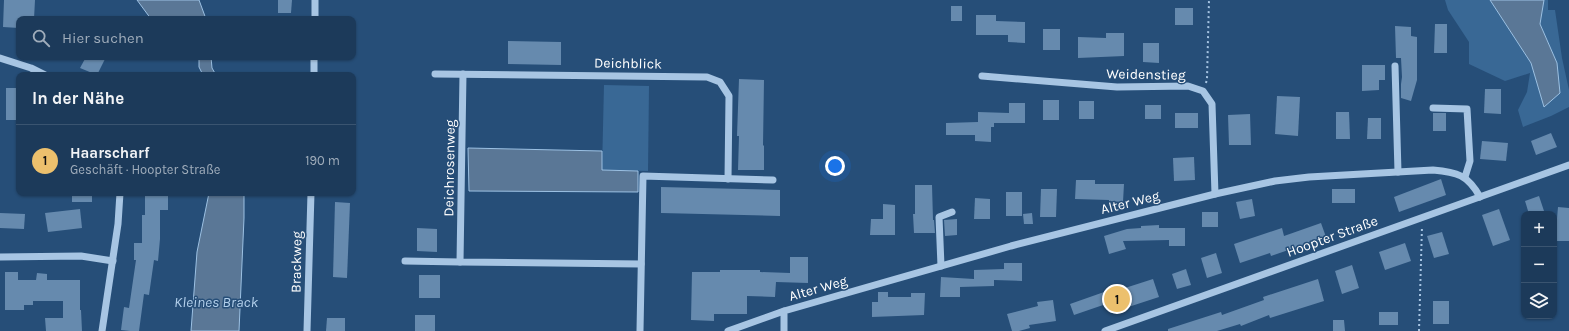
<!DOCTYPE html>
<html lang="de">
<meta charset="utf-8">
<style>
:root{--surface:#1c3a5a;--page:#294563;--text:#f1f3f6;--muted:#a0adbb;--line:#3a5470;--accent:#ecc06d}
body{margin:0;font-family:Karla,sans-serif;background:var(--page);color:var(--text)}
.controls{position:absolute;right:12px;bottom:12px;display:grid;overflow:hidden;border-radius:8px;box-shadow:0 1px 3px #0004}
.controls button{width:36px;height:36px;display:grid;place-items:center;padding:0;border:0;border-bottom:1px solid var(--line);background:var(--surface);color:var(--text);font:20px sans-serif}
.you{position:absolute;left:835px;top:166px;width:14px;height:14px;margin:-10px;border:3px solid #fff;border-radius:50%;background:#1a73e8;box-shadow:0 0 0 6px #1a73e833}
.badge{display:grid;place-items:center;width:26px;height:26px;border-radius:50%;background:var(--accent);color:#111;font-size:13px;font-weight:700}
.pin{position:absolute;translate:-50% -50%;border:2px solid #fff;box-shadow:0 1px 4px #0006}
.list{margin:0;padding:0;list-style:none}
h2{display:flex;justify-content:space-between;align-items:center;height:52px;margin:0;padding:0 16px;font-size:17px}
h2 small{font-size:13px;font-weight:400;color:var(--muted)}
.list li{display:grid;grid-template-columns:26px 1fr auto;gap:12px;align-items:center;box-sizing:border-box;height:72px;padding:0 16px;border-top:1px solid var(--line)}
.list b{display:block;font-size:15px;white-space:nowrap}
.list p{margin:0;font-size:13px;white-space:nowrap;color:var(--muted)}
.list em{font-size:13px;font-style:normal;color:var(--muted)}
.icon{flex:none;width:22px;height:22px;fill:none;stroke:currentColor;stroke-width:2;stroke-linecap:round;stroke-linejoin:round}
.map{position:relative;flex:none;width:1569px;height:331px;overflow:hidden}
.search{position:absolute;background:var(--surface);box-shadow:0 1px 3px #0004;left:16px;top:16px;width:340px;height:44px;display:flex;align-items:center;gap:10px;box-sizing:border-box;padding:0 14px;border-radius:8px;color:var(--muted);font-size:15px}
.panel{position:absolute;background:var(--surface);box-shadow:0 1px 3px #0004;left:16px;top:72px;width:340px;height:124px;border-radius:8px}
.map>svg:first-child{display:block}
.green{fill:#396895}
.water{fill:#5a7796;stroke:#9cc1e3}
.building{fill:#668aae}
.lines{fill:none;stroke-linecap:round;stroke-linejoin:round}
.path{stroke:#a7c5e3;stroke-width:2;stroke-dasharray:2 3;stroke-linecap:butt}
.minor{stroke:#a7c5e3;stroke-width:7}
.labels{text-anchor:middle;stroke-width:3;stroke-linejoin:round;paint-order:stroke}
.street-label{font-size:14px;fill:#fff;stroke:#264e78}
.water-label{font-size:15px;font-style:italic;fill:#b2cfeb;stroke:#264e78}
</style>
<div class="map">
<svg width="1569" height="331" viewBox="0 0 1569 331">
<rect width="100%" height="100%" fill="#264e78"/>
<g class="green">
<polygon points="1445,0 1490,0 1531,63 1544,107 1557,63 1540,24 1544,0 1548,0 1548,10 1555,10 1562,58 1569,90 1569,107 1551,116 1523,127 1518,110 1527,92 1530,73 1505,81 1469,64 1469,42 1448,10"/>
<polygon points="604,85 649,86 648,171 602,170"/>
</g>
<g class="water">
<polygon points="137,0 199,0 206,19 151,19"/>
<polygon points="1490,0 1544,0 1540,24 1557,63 1560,93 1544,107 1531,63"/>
<polygon points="199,57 211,57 212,68 216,75 203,75 199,67"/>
<polygon points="468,148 602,151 602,170 638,171 638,192 469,191"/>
<polygon points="209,193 244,193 244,218 239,331 191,331 197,252"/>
</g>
<g class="building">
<polygon points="4,0 35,0 34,19 19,19 19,28 3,27"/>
<polygon points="278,0 292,0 291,13 278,13"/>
<rect x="951" y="6" width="11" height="15"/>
<rect x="1175" y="8" width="18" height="17"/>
<polygon points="976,15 996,15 996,21 1025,22 1025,43 1008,42 1008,35 976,35"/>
<polygon points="1435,24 1447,24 1447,53 1434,53"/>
<polygon points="1395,26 1411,27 1411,36 1417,37 1417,80 1411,101 1401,98 1401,84 1402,77 1401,58 1396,58"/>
<rect x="1043" y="29" width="17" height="21"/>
<polygon points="1106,33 1124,33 1124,56 1078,58 1078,37 1106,38"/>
<polygon points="508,41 561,42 561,65 508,64"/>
<polygon points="1143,43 1159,43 1159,63 1143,62"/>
<polygon points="86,57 106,57 97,75 80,68"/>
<polygon points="1362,65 1385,65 1385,80 1379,80 1379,90 1362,91"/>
<polygon points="739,79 764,80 763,145 764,146 764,170 738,170 739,136 737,136"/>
<rect x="6" y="88" width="13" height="32"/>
<polygon points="1485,89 1501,89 1501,114 1484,113"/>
<polygon points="1277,96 1300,97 1298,136 1275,134"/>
<rect x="1043" y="100" width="16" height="20"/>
<rect x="1079" y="101" width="15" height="18"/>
<polygon points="1009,103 1025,103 1025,123 994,123 994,127 991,127 991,142 975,141 975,135 946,135 946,123 978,122 978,112 1009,113"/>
<rect x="1145" y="105" width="16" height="14"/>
<polygon points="1336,112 1349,112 1350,139 1336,139"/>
<rect x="1175" y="113" width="23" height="15"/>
<rect x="1433" y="113" width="13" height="18"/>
<polygon points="1250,114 1251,145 1229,145 1228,115"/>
<polygon points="1368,118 1381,118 1381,139 1367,139"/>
<polygon points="1551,133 1557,147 1536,155 1531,141"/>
<polygon points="1482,141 1508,143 1506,161 1480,159"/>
<polygon points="1194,157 1195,180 1174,181 1173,158"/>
<polygon points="1441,179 1446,195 1399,212 1394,197"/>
<polygon points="1076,180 1095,180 1095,184 1124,184 1123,202 1109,201 1109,200 1075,199"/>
<polygon points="915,185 932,185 933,220 934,220 935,233 914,233 913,214 915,214"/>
<polygon points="661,187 780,190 780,216 661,213"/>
<polygon points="1041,189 1057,189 1056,217 1040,217"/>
<rect x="1332" y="189" width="23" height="14"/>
<rect x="1006" y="192" width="16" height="24"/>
<rect x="72" y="193" width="20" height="9"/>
<polygon points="145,193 168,193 168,210 160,210 160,239 158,261 154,260 149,295 144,294 139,331 130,331 121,330 124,307 129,308 136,260 134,260 134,243 142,243 142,215 145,215"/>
<polygon points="1539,196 1545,214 1529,214 1525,201"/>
<polygon points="975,198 990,199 990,219 974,219"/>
<polygon points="1252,199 1255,216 1240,219 1236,202"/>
<polygon points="335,202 350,203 347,278 333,277"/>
<polygon points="883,204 895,205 895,235 870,235 871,219 883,219"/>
<polygon points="1558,207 1569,208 1569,241 1555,241"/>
<polygon points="80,209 82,228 48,232 45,213"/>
<polygon points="1499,209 1510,240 1493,246 1482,215"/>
<rect x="1202" y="212" width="16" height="15"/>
<polygon points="0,213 25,214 24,229 0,228"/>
<polygon points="1032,213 1033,224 1024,224 1023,214"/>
<polygon points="957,219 957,235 945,236 944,220"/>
<polygon points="1321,223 1326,237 1271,256 1270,253 1240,263 1234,244 1282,228 1284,236"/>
<polygon points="1159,225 1159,228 1185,228 1185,246 1169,246 1169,240 1123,241 1126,249 1109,254 1104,236 1127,229 1141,228 1141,226"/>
<polygon points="417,228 437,229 437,252 417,251"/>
<polygon points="1442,232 1449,254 1434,258 1427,236"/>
<polygon points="1405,243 1411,261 1385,270 1379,252"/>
<polygon points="1216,253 1222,273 1207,278 1201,258"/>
<polygon points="790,257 808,257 808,283 776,282 775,297 747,296 747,314 714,314 714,321 691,320 692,272 720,272 720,270 760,270 760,272 790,273"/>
<polygon points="1004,263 1022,263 1022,281 994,280 994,286 960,287 960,297 940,297 941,277 974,279 974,270 1004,269"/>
<polygon points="1352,265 1359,288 1342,294 1335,271"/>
<polygon points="1186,269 1191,285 1177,289 1172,274"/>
<polygon points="5,272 18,272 18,280 36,280 37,273 47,274 47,280 80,280 80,310 81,310 82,331 46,331 45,318 63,318 63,301 33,301 33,305 24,305 24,310 5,310"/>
<rect x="419" y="275" width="21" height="23"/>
<polygon points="1153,279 1159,297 1110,313 1106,304 1074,315 1070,304 1124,285 1125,288"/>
<polygon points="1318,279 1324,301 1270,318 1269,315 1241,326 1240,324 1217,331 1168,331 1168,329 1221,312 1222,315 1264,300 1263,297"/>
<polygon points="878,292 888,292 888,297 911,297 911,293 925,293 924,315 872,317 872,302 878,302"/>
<polygon points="1053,300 1056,321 1029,325 1030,328 1019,331 1012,331 1007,314 1038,306 1037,302"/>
<rect x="1433" y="301" width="16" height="23"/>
<rect x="1379" y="312" width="19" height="13"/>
<rect x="415" y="315" width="20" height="16"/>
<polygon points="327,318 345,318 345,331 326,331"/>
<polygon points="1333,320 1344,320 1345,331 1333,331"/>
</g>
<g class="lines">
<g class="path">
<polyline points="1206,83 1207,79 1209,0"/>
<polyline points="1419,331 1422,226"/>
</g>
<g class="minor">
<polyline points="315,19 315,0"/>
<polyline points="0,58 31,68 45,75"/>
<polyline points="1395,66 1398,172"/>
<polyline points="435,74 707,77 720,82 729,96 728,179"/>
<polyline points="463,74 460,262 641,264"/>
<polyline points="314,75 314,57"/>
<polyline points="982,76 1117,87 1188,86 1203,91 1212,104 1215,194"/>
<polyline points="1433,108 1467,109 1470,161 1465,177"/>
<polyline points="0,257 81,256 113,261"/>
<polyline points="405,261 460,262"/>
<polyline points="941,266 939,217 952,212"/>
<polyline points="102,331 118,224 120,193"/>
<polyline points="307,331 311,193"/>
<polyline points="640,331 643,176 773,180"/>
<polyline points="728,331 784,311"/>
<path d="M784 331V311L1011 246 1215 194 1275 181 1309 177 1433 170C1457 172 1468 175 1480 197"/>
<polyline points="1105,331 1569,165"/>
</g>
</g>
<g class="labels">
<g class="street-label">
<text transform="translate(628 63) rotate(1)" y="5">Deichblick</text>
<text transform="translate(1146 74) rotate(1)" y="5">Weidenstieg</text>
<text transform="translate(449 168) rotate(-89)" y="5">Deichrosenweg</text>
<text transform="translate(1130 202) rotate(-14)" y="5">Alter Weg</text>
<text transform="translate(1332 236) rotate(-20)" y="5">Hoopter Straße</text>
<text transform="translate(296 262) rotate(-89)" y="5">Brackweg</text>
<text transform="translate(818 288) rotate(-16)" y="5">Alter Weg</text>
</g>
<g class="water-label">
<text x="216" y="307">Kleines Brack</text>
</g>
</g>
</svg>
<div class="controls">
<button>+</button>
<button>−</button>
<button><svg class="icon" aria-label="layers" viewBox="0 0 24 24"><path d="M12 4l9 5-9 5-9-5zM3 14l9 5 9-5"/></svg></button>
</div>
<div class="you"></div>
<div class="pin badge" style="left:1117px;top:299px">1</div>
<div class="search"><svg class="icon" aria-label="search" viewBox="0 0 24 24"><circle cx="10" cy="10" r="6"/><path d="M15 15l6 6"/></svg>Hier suchen</div>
<section class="panel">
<h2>In der Nähe<small></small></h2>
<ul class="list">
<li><span class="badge">1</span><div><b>Haarscharf</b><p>Geschäft · Hoopter Straße</p></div><em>190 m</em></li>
</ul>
</section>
</div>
